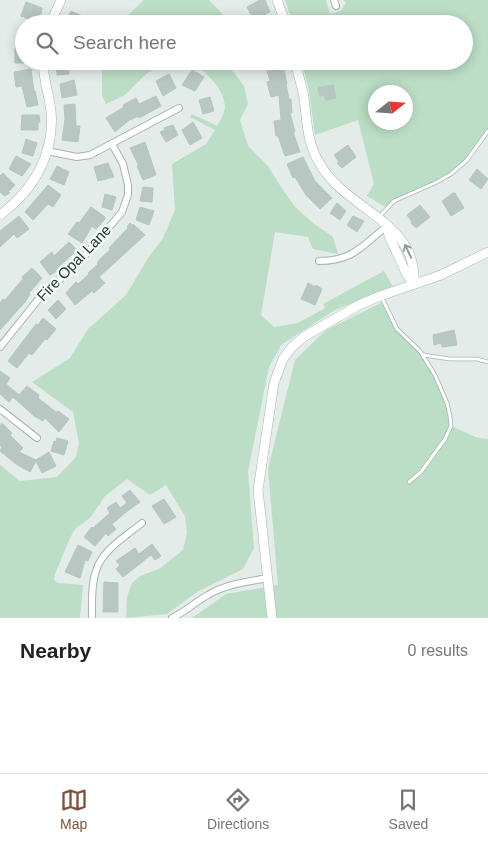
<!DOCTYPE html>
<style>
:root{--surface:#fff;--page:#f6f6f6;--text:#222;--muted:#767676;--line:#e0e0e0;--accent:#7e503d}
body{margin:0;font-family:Arial,sans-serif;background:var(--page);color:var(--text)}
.compass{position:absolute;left:368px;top:85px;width:45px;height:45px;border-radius:50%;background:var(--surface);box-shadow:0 2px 12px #0003;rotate:73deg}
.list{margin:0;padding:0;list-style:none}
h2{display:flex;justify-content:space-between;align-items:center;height:65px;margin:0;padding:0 20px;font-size:21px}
h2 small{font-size:16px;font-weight:400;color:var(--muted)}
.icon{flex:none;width:28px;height:28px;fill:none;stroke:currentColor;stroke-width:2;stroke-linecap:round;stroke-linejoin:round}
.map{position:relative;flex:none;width:488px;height:618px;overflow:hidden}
.search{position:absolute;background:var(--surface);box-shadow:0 2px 12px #0003;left:15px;right:15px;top:15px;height:55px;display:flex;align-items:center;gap:12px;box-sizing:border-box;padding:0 18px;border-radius:28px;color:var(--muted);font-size:19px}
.sheet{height:155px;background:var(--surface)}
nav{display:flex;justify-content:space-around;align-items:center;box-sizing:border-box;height:70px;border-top:1px solid var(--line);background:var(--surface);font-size:14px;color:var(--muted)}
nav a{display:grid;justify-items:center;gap:2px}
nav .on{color:var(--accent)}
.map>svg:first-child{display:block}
.green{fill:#bcddc6;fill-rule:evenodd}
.building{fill:#b8c7c1;stroke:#b5c6c0}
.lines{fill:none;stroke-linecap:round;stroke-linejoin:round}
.lane-casing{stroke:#a6b4af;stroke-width:4.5}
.street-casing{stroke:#a6b4af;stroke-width:8}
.secondary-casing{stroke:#a1b8b1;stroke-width:10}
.lane{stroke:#fff;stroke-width:3}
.street{stroke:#fff;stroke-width:6}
.secondary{stroke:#fff;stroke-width:9}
.oneway{stroke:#919e9b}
.labels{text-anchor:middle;stroke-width:5;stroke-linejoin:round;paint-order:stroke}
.street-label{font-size:15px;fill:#233d37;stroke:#f3f9f6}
</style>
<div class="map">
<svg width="488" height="618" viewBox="0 0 488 618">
<rect width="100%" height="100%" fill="#e3ece8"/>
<g class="green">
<polygon points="144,0 209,0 226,18 229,24 119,24"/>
<path d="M285 0H326L330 14 341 11 346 3 343 0H488V131L467 160 451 174 399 198 387 208 367 196 374 184 358 120 315 135 309 91 302 61H464V24H293ZM376 92H406V122H376Z"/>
<path d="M102 61H230L231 69 244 86 248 104 240 120 248 146 268 166 281 187 295 207 313 223 333 237 338 254 313 249 308 237 275 232 261 315 274 327 298 323 325 308 323 304 384 271 393 287 335 310 281 345 269 367 248 471 254 548 243 569 197 592 167 614 126 618 127 597 132 583 140 576 159 569 183 550 187 533 185 516 166 485 150 495 127 479 105 496 90 518 75 529 70 538 55 574 54 580 58 583 83 585 80 618H0V465L20 481 57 477 76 457 79 443 73 412 32 382 70 358 88 329 126 295 148 258 163 238 175 210 172 164 206 144 215 130 190 117 192 114 217 126C220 121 225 113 225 107 224 87 206 74 193 62L162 65 146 74 125 95 106 104 102 96Z"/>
<polygon points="383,302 397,329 426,360 447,403 451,426 478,438 488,439 488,618 192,618 226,594 278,585 268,469 295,360 326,330"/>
</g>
<g class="building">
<polygon points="260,0 265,0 270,12 254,20 247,7"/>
<polygon points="26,2 42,8 41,14 40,14 37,22 21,16"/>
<polygon points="71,11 85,17 82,24 64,24"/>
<polygon points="22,39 24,39 24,63 15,63 15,48 20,48"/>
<polygon points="56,61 68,61 69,74 57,75"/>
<polygon points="271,61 289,61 289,64 283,65 287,84 286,84 289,99 291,99 292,113 290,113 295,132 293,132 300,152 285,156 278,136 276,136 274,121 281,120 279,95 271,97 267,82 270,81 265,63"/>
<polygon points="31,69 34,91 35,91 38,105 27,107 22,86 16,87 14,72"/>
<polygon points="192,70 204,77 195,91 182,85"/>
<polygon points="169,74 176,88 163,96 156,81"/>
<polygon points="74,80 77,95 62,98 60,84"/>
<polygon points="333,85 336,98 326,100 324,95 320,96 318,88"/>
<polygon points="156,96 161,106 139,118 138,116 128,121 115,132 106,118 124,107 123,105 136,98 139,104"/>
<polygon points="210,97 214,111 203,114 199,100"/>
<polygon points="75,104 76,126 80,126 78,142 62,140 65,119 64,105"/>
<polygon points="22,115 39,115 40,122 38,122 38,130 21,130"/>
<polygon points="193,122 202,138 190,145 182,130"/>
<polygon points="173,125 178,135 166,142 160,132 165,130 164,128"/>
<polygon points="26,139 37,143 33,156 22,153"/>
<polygon points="145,142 156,175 143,180 137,166 139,166 130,148"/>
<polygon points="348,145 356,157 342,168 337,163 339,162 334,155"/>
<polygon points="16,156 31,164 22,176 9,169"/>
<polygon points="303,157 315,181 332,198 320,209 306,195 295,177 293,178 287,164"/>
<polygon points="108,163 114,177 98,181 94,167"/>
<polygon points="57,166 69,172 64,185 50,179"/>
<polygon points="477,169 488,179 481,189 469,180"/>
<polygon points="3,173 15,185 8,192 10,193 4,196 0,192 0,176"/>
<polygon points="48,185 61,195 53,207 48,204 33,220 25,212"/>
<polygon points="143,187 153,188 152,202 140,201"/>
<polygon points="453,193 455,193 464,208 451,216 442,201"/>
<polygon points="105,194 116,197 112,210 102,207"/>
<polygon points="337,203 346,211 340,220 330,213"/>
<polygon points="420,205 430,217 416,228 411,223 412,222 407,215"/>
<polygon points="91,207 105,217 105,219 96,229 92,226 82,243 68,234 77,222 79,223"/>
<polygon points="140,207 154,211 149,225 136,220"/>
<polygon points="19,216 29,229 17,238 14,234 0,247 0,231"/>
<polygon points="353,216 364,221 357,232 347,225"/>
<polygon points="130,223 133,226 133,224 145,235 99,277 105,283 94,293 92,291 75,305 66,293 76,282 78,284 89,274 88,273 98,264 97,263 100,259 111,249 109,248 128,228 127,227"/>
<polygon points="69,242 77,250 61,265 62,268 50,275 40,262 52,252 54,256"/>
<polygon points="32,268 42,278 29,293 30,294 25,302 0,330 0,303 3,299 5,300 23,279 22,277"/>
<polygon points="308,283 316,287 316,285 322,289 315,305 301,299"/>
<polygon points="58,300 66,309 56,319 48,310"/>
<polygon points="43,318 56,329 47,340 45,339 32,355 29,353 17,368 8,361 36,324 38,325"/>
<polygon points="454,330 457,345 442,347 441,343 434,345 433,335"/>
<polygon points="0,371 10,378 6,384 19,395 27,386 39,395 38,398 56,412 58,411 69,419 59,432 45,418 43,421 34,416 13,397 9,402 0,394"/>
<polygon points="2,423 12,433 10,435 23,448 19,452 36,460 49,452 56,466 42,473 36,461 30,472 16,464 0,451 2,447 0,445 0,426"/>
<polygon points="57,438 68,441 64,455 51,451 54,441 56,442"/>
<polygon points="130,490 140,502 126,512 112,524 116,529 108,536 106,533 95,546 84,537 92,527 93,528 110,513 107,508 116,502 120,508 127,503 122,496"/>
<polygon points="164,499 176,517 164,524 152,506"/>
<polygon points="152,544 161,556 155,560 151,555 123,577 116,569 120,565 116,561 135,548 139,554"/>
<polygon points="78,545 92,552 88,561 85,560 80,578 65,572"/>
<polygon points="104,582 118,583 118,612 103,612"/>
</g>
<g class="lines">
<g class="lane-casing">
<g id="lane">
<polyline points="379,217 394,201 435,183 451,174 467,160 488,131"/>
<polyline points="381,296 397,329 420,351 435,375 447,403 450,416 451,426 445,439 421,472 409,482"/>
<polyline points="423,355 450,359 477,359 488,362"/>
</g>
</g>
<g class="street-casing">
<g id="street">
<polyline points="334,0 336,6"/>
<polyline points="47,151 77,157 90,155 179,108"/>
<path d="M319 261C353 261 362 246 387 226"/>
<polyline points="0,347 41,296 82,259 122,212 128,195 128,185 123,164 112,144"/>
<polyline points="0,409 37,438"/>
<path d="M92 618C92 603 91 585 96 571 102 550 126 536 142 523"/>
<path d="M172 618C185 612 195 602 208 595 226 584 247 582 268 578"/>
</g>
</g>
<g class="secondary-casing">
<g id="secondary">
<polyline points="277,0 286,24"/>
<polyline points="50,24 61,0"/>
<path d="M295 61C298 74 302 86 304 98 307 121 307 144 320 164 347 211 418 221 414 284"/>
<path d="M0 215C33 191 55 154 51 111 49 94 43 78 43 61"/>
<polyline points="387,226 389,236 407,275 414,284"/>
<polyline points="272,618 258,490 274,383 283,359 292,347 305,336 359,305 380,296 441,275 488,252"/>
</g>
</g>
<use href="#lane" class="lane"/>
<use href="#street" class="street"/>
<use href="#secondary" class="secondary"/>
</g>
<defs><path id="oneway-shaft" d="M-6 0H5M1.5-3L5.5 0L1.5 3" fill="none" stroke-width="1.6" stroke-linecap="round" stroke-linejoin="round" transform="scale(1.25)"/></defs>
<use class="oneway" href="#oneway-shaft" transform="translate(408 251) rotate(-115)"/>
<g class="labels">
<g class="street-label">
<text transform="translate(74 263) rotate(-46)" y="5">Fire Opal Lane</text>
</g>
</g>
</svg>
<svg class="compass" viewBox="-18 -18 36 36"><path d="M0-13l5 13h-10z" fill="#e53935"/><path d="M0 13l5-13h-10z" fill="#767676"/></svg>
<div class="search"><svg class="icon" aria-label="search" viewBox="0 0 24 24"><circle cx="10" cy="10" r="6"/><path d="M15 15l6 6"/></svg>Search here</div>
</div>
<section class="sheet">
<h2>Nearby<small>0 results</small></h2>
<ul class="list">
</ul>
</section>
<nav>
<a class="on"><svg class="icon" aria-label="map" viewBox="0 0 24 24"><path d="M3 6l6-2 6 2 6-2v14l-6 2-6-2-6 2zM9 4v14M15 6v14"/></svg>Map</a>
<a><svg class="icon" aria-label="directions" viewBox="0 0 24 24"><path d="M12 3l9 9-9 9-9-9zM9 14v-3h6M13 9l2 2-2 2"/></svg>Directions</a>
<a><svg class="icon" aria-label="saved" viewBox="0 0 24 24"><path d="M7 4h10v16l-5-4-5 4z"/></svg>Saved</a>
</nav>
